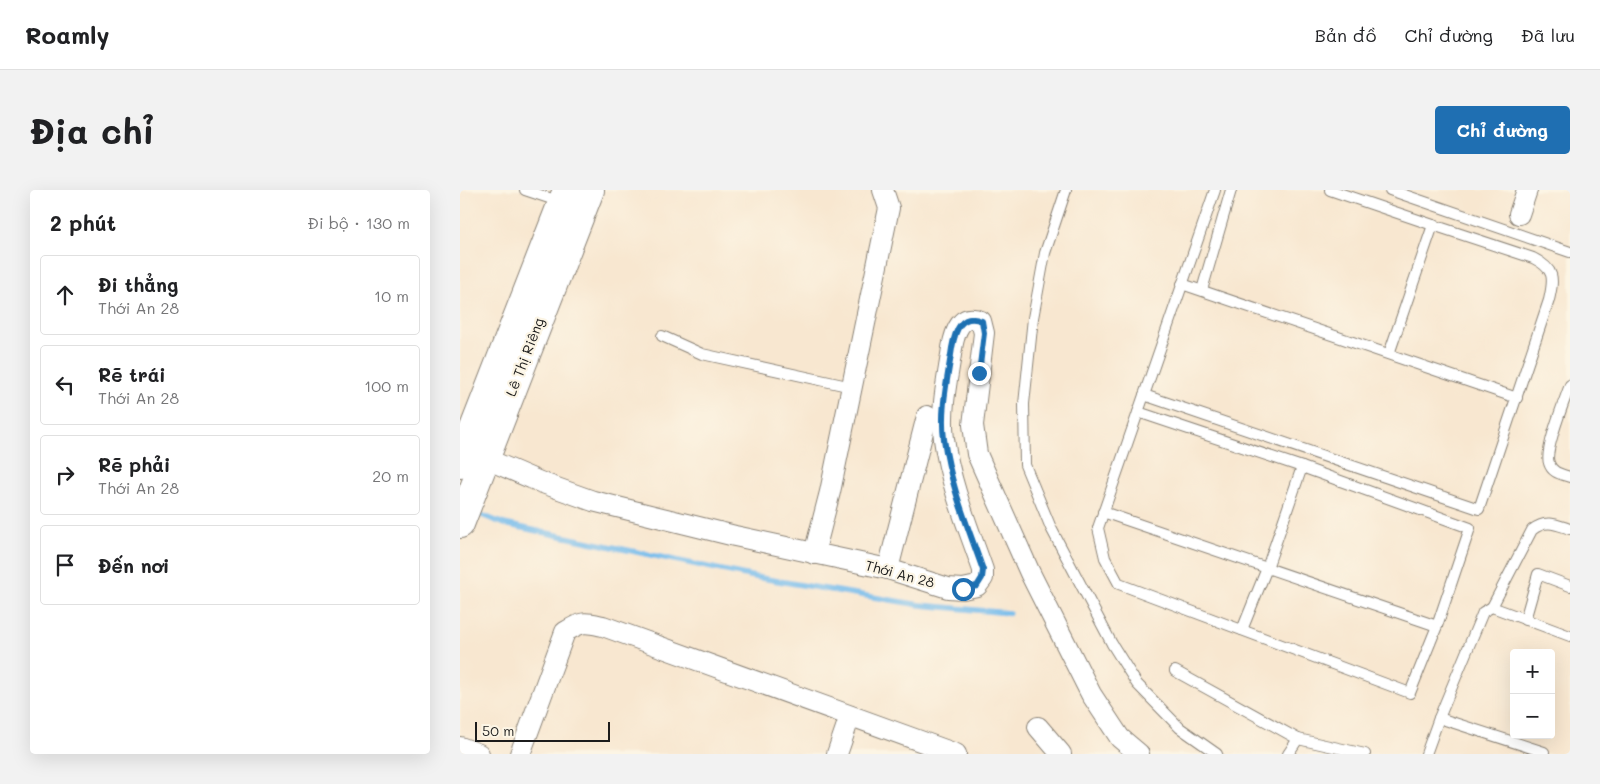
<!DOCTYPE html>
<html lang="vi">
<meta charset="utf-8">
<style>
:root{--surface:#fff;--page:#f2f2f2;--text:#202124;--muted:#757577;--line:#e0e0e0;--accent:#1f6fb2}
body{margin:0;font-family:Mali,sans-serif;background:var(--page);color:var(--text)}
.controls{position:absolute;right:15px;bottom:15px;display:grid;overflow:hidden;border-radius:5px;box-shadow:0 5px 20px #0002}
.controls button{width:45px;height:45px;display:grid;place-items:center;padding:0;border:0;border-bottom:1px solid var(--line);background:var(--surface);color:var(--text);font:25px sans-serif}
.scale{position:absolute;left:15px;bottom:12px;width:135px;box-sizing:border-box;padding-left:5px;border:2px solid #1c1c1c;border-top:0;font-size:14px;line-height:18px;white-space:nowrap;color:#1c1c1c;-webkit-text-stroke:4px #fcf5e5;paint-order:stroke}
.stop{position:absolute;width:15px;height:15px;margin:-11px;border:4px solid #1f6fb2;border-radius:50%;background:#fff}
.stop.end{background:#1f6fb2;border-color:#fff;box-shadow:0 1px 5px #0008}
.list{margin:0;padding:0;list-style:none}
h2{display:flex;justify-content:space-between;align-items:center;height:65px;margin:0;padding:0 20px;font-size:21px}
h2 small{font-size:16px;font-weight:400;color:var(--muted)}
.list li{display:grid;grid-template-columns:32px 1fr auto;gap:15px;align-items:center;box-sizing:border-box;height:80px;margin:0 10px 10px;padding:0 10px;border:1px solid var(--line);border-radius:5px}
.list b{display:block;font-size:19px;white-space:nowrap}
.list p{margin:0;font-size:16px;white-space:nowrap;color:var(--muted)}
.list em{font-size:16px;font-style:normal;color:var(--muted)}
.icon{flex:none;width:28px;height:28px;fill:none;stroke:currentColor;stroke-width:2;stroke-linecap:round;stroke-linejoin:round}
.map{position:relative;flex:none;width:1110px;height:564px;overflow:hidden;border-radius:5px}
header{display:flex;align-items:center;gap:30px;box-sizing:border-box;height:70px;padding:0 25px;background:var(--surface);border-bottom:1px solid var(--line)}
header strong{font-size:24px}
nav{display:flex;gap:28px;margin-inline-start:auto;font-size:18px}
.intro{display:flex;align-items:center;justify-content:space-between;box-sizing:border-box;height:120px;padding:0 30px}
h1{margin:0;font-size:35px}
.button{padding:12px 22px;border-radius:5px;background:var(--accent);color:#fff;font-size:18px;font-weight:700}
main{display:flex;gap:30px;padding:0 30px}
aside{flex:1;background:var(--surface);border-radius:5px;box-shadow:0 5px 20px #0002}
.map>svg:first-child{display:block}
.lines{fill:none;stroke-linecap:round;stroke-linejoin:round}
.stream{stroke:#74bbec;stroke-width:5.5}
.lane-casing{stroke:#8a8276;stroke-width:12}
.street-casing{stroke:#8a8276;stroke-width:22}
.secondary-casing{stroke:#8a8276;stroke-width:30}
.lane{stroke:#fff;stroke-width:10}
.street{stroke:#fff;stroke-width:20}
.secondary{stroke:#fff;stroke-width:28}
.route{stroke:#1f6fb2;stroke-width:6}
.labels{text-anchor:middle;stroke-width:4.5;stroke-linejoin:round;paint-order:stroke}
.street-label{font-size:14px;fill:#1c1c1c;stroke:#fcf5e5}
</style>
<header>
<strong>Roamly</strong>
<nav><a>Bản đồ</a><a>Chỉ đường</a><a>Đã lưu</a></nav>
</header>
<div class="intro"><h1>Địa chỉ</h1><a class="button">Chỉ đường</a></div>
<main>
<aside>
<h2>2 phút<small>Đi bộ · 130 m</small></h2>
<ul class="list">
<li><svg class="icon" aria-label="ahead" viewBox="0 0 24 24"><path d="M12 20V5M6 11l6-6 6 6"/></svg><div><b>Đi thẳng</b><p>Thới An 28</p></div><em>10 m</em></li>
<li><svg class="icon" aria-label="left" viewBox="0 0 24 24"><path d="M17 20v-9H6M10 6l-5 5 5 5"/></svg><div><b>Rẽ trái</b><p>Thới An 28</p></div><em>100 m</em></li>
<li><svg class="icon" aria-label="right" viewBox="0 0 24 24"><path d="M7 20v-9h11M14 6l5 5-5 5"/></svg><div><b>Rẽ phải</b><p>Thới An 28</p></div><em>20 m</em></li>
<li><svg class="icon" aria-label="arrive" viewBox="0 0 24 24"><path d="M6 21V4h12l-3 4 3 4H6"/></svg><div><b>Đến nơi</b></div></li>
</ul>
</aside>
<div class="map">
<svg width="1110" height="564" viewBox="0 0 1110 564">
<rect width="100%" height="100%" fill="#fcf5e5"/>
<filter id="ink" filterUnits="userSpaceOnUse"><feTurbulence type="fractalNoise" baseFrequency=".02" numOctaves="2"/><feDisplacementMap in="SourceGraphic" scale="10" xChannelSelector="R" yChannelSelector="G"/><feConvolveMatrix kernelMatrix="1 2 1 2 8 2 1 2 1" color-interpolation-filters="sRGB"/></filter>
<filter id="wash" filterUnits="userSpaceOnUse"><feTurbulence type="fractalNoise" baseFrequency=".0096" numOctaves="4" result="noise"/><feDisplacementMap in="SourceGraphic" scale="20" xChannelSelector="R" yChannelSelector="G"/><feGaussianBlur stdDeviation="1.12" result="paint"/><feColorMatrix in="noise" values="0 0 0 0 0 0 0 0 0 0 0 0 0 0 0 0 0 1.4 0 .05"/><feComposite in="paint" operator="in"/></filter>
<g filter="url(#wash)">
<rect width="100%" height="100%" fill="#f8e7d0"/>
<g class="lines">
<polyline class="stream" points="14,322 44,334 295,387 460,415 549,423"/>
</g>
</g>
<g filter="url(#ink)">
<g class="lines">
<g class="lane-casing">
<g id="lane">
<polyline points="65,0 101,12"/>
<polyline points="606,0 585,63 573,128 564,214 565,275 591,338 652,454 677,494 720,538 757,564"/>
<polyline points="930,0 1110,62"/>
<polyline points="722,94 1057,208"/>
<polyline points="742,100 771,0"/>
<polyline points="202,146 242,164 392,197"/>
<polyline points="929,164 973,35"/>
<path d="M1110 195C1105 209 1084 261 1089 273 1092 283 1101 284 1110 287"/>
<path d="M684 205 1019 319 1089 110C1094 88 1095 79 1073 68L973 35 870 0"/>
<polyline points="678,222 842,277 1010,338 977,436 950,503 659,394 645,368 638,338 755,0"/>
<polyline points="643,322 977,436"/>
<path d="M1032 417 1072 340C1086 329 1095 334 1110 339"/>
<polyline points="1065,430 1078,384 1110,396"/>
<polyline points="782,440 807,378 842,277"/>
<polyline points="715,481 838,549"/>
<polyline points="979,528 1084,562"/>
<polyline points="828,564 838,549 905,564"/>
<polyline points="966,564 979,528 1023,422 1032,417 1110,446"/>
</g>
</g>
<g class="street-casing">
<g id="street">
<polyline points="1059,24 1067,0"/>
<path d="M24 271 38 274 80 292 133 311 275 346 428 379 488 398 503 399 517 396 523 388V380C508 337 490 294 484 249 480 219 488 187 492 158 495 141 501 122 521 131L524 143 513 235 517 264 570 383 631 504 660 548 679 564"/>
<polyline points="354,364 370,302 429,18 423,0"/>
<polyline points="428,379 467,226"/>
<polyline points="578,537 601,564"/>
<polyline points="0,557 19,564"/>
<path d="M60 564 105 442C123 431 124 432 143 436L496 564"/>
<polyline points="377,564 390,526"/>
</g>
</g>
<g class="secondary-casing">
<g id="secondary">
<polyline points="0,274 107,0"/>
<polyline points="0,334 130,0"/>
</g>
</g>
<use href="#lane" class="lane"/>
<use href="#street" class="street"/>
<use href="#secondary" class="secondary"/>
</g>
</g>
<g class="lines" filter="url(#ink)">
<path class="route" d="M503 399 517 396 522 388 523 380C508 337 490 294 484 249 480 219 488 187 492 158 495 141 501 122 522 131L524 143 519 183"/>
</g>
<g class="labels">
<g class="street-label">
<text transform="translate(65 167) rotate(-69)" y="5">Lê Thị Riêng</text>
<text transform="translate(440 384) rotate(15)" y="5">Thới An 28</text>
</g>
</g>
</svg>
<div class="controls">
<button>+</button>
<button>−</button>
</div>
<div class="scale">50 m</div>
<div class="stop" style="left:503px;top:399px"></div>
<div class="stop end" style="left:519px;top:183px"></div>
</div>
</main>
